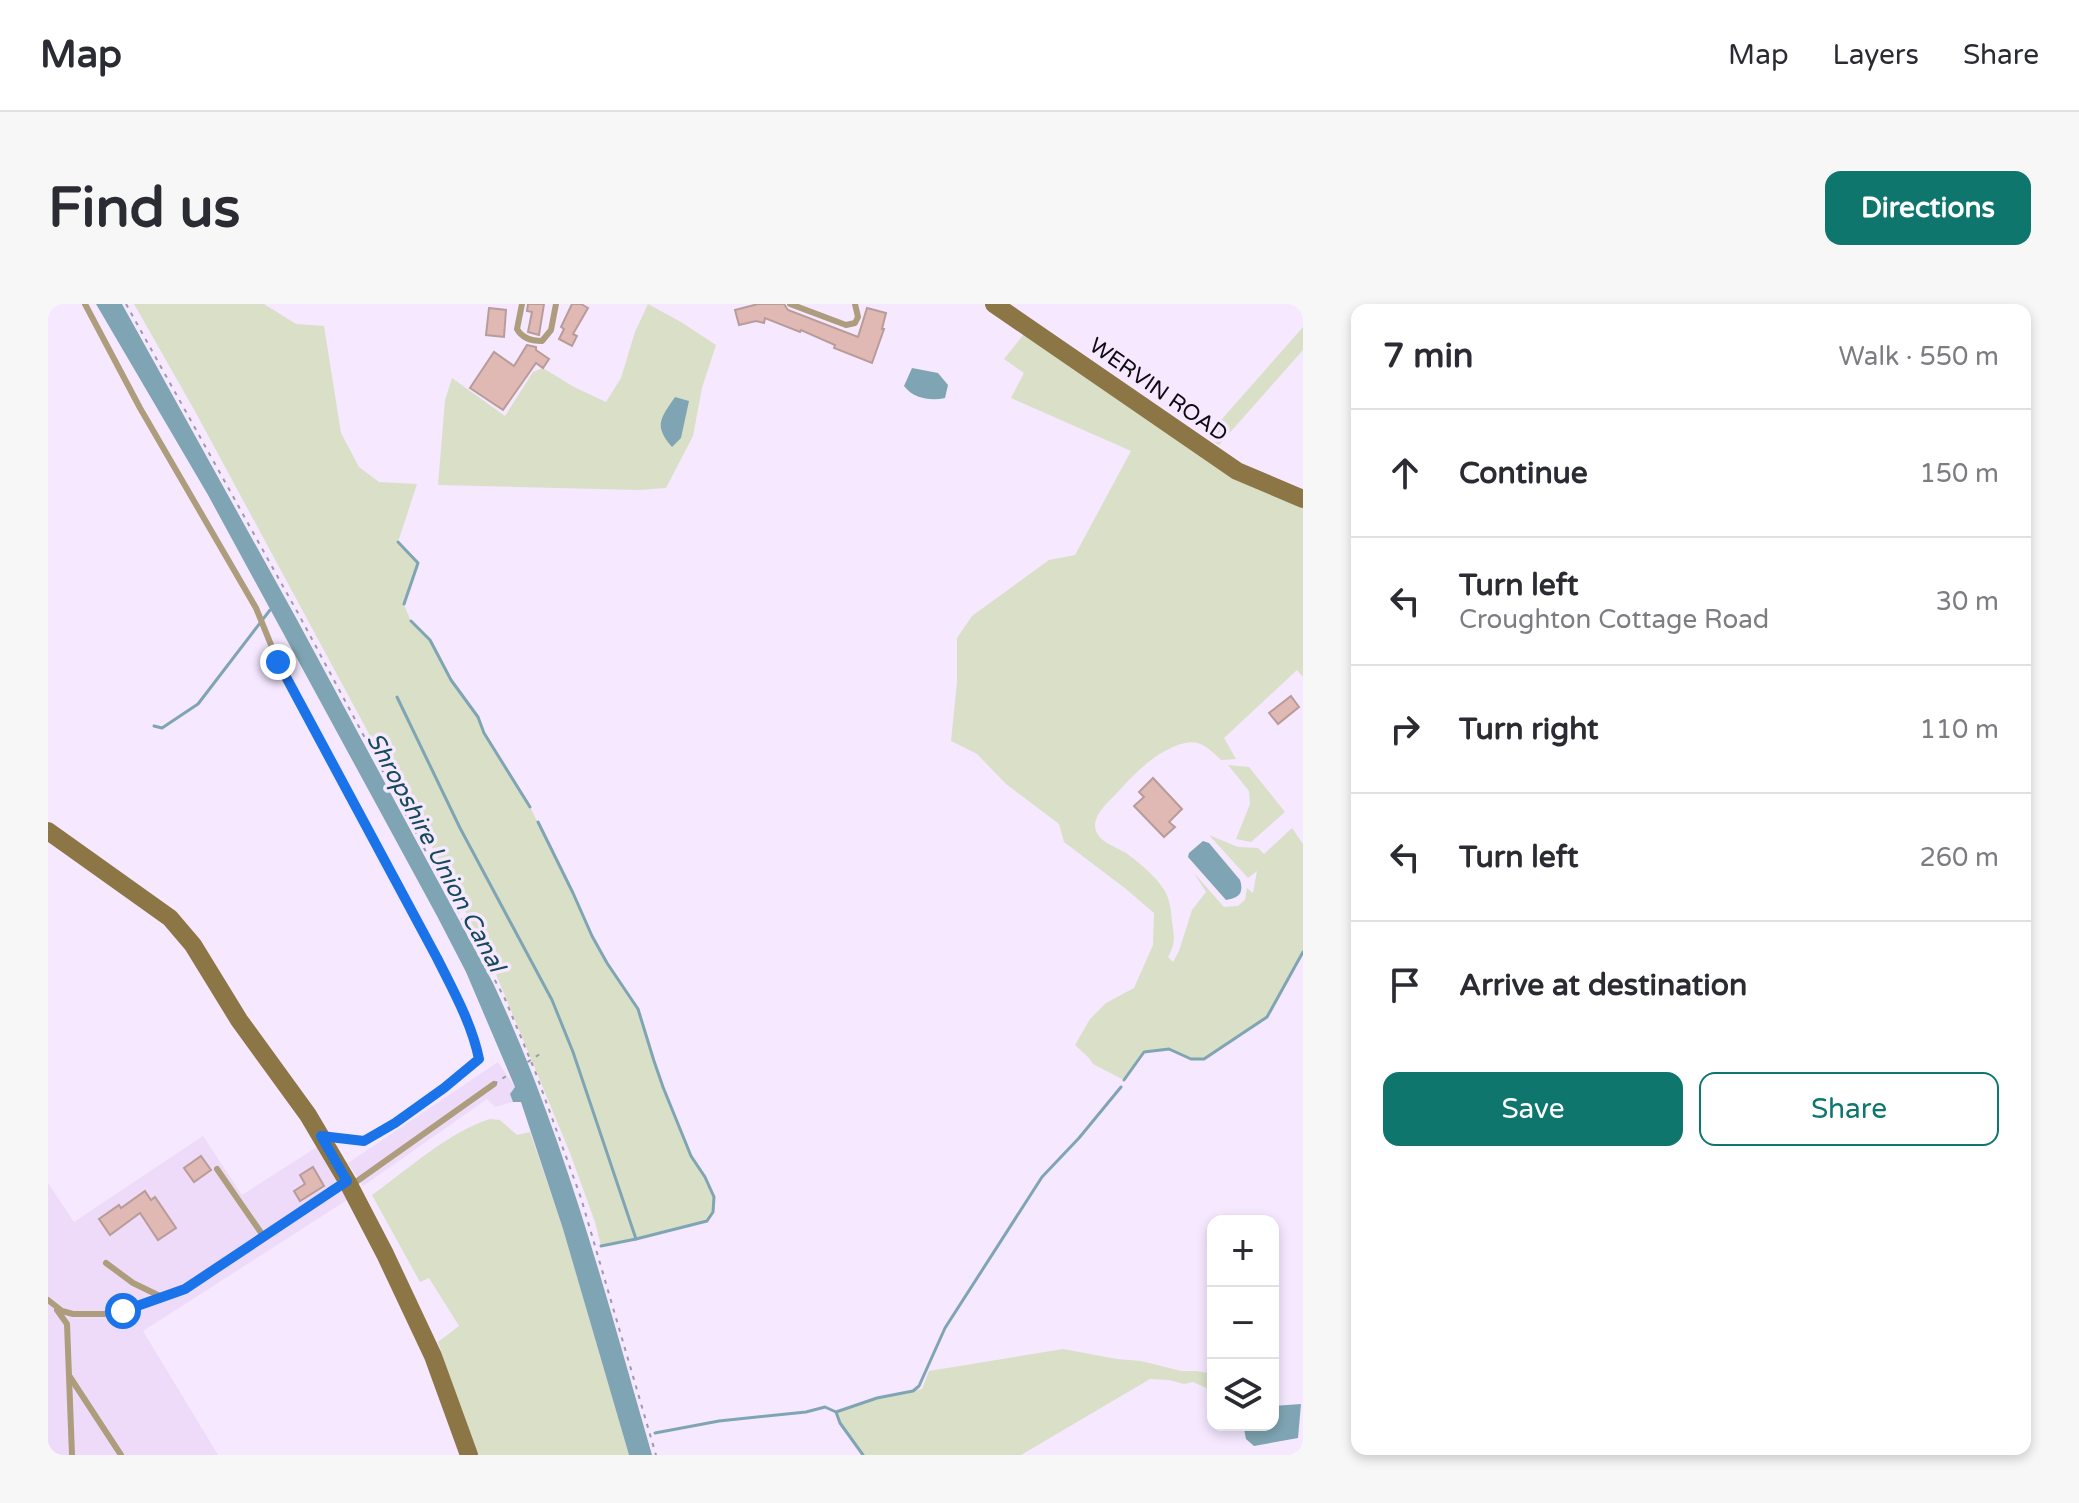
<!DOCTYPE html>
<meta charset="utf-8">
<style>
:root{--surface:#fff;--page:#f7f7f7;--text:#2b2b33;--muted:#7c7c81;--line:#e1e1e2;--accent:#0f766e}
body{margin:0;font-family:"Varela Round",sans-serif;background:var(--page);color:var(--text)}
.controls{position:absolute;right:24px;bottom:24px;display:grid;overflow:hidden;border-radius:16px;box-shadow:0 4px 12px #0003}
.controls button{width:72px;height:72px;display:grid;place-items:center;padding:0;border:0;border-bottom:2px solid var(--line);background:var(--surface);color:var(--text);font:40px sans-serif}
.stop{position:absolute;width:24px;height:24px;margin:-18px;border:6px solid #1a73e8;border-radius:50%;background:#fff}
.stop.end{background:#1a73e8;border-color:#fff;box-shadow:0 2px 8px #0008}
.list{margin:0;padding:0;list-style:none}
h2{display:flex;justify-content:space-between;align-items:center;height:104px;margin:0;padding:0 32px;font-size:34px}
h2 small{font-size:26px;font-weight:400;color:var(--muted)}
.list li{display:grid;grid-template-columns:52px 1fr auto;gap:24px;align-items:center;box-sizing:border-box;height:128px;padding:0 32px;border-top:2px solid var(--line)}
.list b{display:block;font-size:30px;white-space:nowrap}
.list p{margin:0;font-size:26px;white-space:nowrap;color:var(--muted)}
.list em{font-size:26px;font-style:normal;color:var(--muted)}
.actions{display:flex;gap:16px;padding:24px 32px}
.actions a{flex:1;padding:18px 0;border:2px solid var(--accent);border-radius:16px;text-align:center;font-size:28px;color:var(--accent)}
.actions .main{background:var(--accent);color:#fff}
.icon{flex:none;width:44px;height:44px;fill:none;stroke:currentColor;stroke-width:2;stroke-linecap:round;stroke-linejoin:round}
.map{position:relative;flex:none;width:1255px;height:1151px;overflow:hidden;border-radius:16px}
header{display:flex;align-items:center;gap:48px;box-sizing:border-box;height:112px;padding:0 40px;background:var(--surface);border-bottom:2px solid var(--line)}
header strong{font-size:38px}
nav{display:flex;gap:44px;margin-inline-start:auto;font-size:28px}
.intro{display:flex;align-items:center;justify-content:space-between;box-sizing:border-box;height:192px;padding:0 48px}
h1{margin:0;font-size:56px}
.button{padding:20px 36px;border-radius:16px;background:var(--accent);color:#fff;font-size:28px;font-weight:700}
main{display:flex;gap:48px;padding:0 48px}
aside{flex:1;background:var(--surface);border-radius:16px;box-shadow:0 4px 12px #0003}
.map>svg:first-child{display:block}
.built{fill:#eddbf9}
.green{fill:#d9e0c7}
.water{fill:#7fa5b4}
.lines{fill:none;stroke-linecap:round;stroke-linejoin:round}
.stream{stroke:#7fa5b4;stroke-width:3}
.building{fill:#e0b8b4;stroke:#b89c99;stroke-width:2}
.path{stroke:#a298a9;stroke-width:2;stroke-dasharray:4 6;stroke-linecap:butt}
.lane{stroke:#ad9d7d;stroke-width:6}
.secondary{stroke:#8d7645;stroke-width:18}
.path-bridge{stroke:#a298a9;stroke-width:2;stroke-dasharray:4 6;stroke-linecap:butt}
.route{stroke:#1a73e8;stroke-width:10}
.labels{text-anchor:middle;stroke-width:7;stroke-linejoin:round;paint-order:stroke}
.street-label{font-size:22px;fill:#0f0a11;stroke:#f5e8ff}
.water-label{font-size:24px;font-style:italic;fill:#154a5b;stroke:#f5e8ff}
</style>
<header>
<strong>Map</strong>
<nav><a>Map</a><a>Layers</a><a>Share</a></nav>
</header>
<div class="intro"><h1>Find us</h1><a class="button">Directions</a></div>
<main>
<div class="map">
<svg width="1255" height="1151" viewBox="0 0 1255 1151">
<rect width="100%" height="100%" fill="#f5e8ff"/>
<g class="built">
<polygon points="450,758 467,783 462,790 465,798 447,803 439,795 315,882 300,859"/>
<polygon points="155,832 194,891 269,843 299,896 95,1027 170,1151 0,1151 0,879 26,918"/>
</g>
<g class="green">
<polygon points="86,0 216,0 248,20 276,22 293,129 311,163 331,178 369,180 350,238 370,259 356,301 363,317 382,336 403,376 430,413 436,429 482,503 525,589 544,633 559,659 590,705 606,757 615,783 643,852 657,873 666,893 665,908 659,917 588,935 553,942 547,918 522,849 440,651 385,545 320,428 148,109"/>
<polygon points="600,0 633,18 668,41 654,84 645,132 618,184 591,186 390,181 397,96 404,74 457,112 485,68 495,64 526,83 558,98 573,74 587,28"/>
<polygon points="1255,23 1255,46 1171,141 1159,132"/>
<path d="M976 30 1255 203V373L1249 366 1176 434 1188 455 1173 456C1156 440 1149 433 1125 443 1102 453 1084 472 1068 490 1060 498 1048 509 1047 520 1046 539 1072 543 1082 552 1094 561 1109 574 1117 587 1122 596 1123 607 1124 617 1126 633 1128 639 1120 653L1125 658 1131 647 1144 606 1158 588 1146 569 1176 603 1190 602 1197 596 1199 584 1205 589 1209 567 1200 574 1161 531 1190 543 1210 544 1216 550 1244 524 1255 540V648L1219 713 1156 755H1143L1121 745 1096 748 1076 776 1045 760 1041 754 1027 741 1042 715 1058 699 1086 684 1105 641 1106 609 1078 585 1016 538 1011 520 958 480 929 450 903 437 909 378V334L924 312 1001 256 1027 251 1083 147 963 94 976 69 956 55Z"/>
<polygon points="1180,461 1201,463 1237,508 1203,538 1188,535 1202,500 1201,487"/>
<path d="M442 815 452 816 469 831 482 828 515 925 581 1151H427L390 1038 411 1022 381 974 372 978 324 891C359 866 402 827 442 815Z"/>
<polygon points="1015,1045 1069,1055 1093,1057 1133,1067 1148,1067 1165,1070 1165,1087 1145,1078 1136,1080 1121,1076 1102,1075 973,1151 815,1151 792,1119 788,1108 829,1094 874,1085 881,1067"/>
</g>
<g class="water">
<path d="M48 0H74L247 312 445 679C516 830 558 992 604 1151H581L515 925 473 798H465L462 790 467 783 418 668 389 612 160 191Z"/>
<path d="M864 64 890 69 900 81 897 94C883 97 866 95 856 82Z"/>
<path d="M627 93 641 97 633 134 624 143C605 121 613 114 627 93Z"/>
<path d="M1155 537 1161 539 1192 576C1196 589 1191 594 1178 596L1140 553 1141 549Z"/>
<polygon points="1253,1100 1250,1134 1206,1142 1198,1135 1196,1125 1199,1121 1225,1121 1225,1102"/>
</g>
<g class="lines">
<g class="stream">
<polyline points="350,238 370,259 356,300"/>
<polyline points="363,317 382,336 403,376 430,413 436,429 482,503"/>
<polyline points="349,393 412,524 504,696 525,748 588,935"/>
<polyline points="106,422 114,424 150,400 222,306"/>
<polyline points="490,518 525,589 544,632 559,659 590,705 606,757 615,783 643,852 657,873 666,893 665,908 659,917 588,935 553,942"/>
<polyline points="1076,776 1096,748 1121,745 1143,755 1156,755 1219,713 1255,648"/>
<polyline points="788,1108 792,1119 815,1151"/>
<polyline points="607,1129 671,1117 758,1108 777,1103 788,1108 829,1094 865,1087 871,1082 897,1024 994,873 1031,834 1073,783"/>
</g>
</g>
<g class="building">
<polygon points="480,0 496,0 491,31 480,28 484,8 479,7"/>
<polygon points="524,0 533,0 540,4 525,30 529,32 524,42 511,35 516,25 513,23"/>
<polygon points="710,0 736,0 740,6 810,33 819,4 838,9 834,25 836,25 824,59 786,44 787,41 753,26 752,28 717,14 716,19 708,17 691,21 687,6"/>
<polygon points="441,4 458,6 456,33 438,31"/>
<polygon points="479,41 488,43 488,46 501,55 495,64 488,59 455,106 422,84 446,48 466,62"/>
<polygon points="1243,392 1251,403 1230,420 1221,409"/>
<polygon points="1105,474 1134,505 1121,518 1127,523 1116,533 1086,502 1096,493 1091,488"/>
<polygon points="153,852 163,866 146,878 136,864"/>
<polygon points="265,863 276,882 252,897 246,887 257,880 252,871"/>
<polygon points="97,887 103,896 107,893 128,924 110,936 92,909 62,931 51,915 71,901 73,904"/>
</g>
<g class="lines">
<polyline class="path" points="78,0 251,311 457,695 487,767 533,894 608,1151"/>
<g class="lane">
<path d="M37 0 92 104 208 304 230 358 389 654C405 686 424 720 431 755L396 784 347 819 316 837 278 833"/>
<path d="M474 0 469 25C474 34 483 37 494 37L503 26 508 0"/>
<polyline points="742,0 798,21 807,19 810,13 807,0"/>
<polyline points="169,865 216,933"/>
<polyline points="305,880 446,780"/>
<polyline points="58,959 85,979 114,993"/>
<polyline points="0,996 14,1007 25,1010 56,1010 75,1007 137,985 296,879"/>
<polyline points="9,1006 19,1020 24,1151"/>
<polyline points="22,1073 73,1151"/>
</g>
<g class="secondary">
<polyline points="946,0 1189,167 1255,195"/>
<polyline points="0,527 122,614 145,641 191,716 260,811 299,877 337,950 385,1052 421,1151"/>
</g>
<polyline class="path-bridge" points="446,780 495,748"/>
</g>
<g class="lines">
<path class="route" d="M75 1007 137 985 299 877 273 832 316 837 347 819 396 784 431 755C424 720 405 686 389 654L230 358"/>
</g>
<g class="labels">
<g class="street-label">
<text transform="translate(1111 85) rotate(35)" y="8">WERVIN ROAD</text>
</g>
<g class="water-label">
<text transform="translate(388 548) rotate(62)" y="8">Shropshire Union Canal</text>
</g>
</g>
</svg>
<div class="controls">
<button>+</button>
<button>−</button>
<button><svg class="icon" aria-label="layers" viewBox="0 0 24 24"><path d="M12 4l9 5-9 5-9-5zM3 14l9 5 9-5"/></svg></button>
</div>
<div class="stop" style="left:75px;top:1007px"></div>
<div class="stop end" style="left:230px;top:358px"></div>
</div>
<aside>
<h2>7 min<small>Walk · 550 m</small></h2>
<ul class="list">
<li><svg class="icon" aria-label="ahead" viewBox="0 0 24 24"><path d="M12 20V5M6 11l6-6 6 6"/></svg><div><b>Continue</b></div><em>150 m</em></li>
<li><svg class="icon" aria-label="left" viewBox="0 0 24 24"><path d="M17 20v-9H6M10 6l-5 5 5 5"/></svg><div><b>Turn left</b><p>Croughton Cottage Road</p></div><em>30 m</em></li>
<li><svg class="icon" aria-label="right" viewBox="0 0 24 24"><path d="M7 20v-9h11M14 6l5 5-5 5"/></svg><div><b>Turn right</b></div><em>110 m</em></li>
<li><svg class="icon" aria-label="left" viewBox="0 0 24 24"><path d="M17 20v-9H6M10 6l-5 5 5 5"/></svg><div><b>Turn left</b></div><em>260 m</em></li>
<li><svg class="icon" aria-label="arrive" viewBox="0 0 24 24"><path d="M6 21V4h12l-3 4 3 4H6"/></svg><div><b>Arrive at destination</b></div></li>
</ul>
<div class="actions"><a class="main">Save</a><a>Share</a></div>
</aside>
</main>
